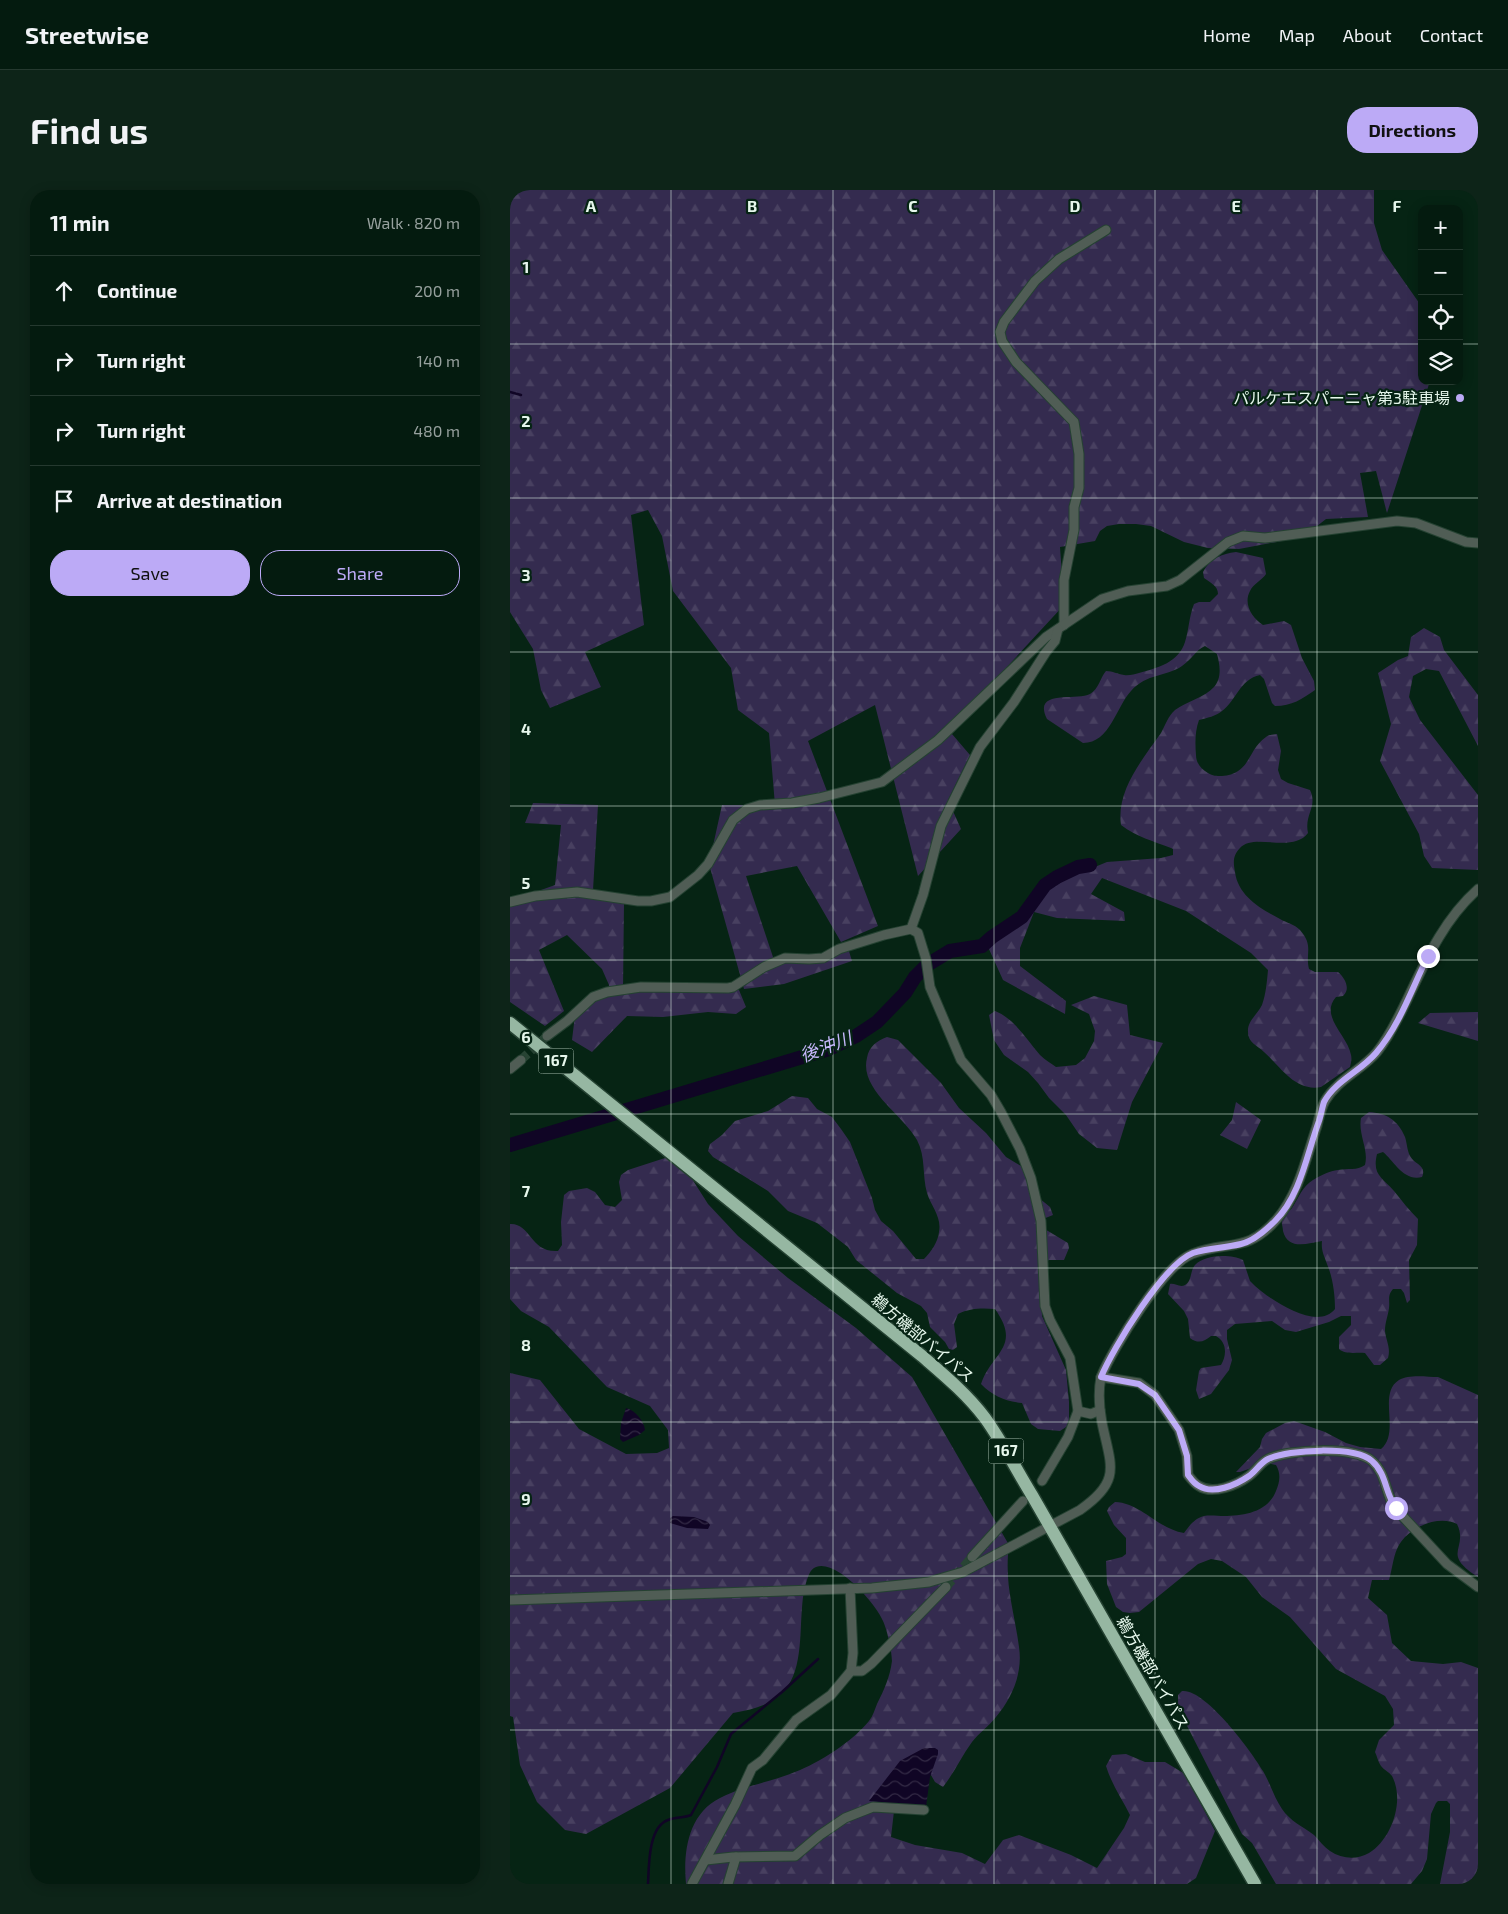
<!DOCTYPE html>
<meta charset="utf-8">
<style>
:root{--surface:#041b0f;--page:#0d2418;--text:#f1f3f6;--muted:#97a19e;--line:#25392f;--accent:#bcaaf6}
body{margin:0;font-family:"Exo 2","Noto Sans JP",sans-serif;background:var(--page);color:var(--text)}
.controls{position:absolute;right:15px;top:15px;display:grid;overflow:hidden;border-radius:10px;box-shadow:0 2px 12px #0003}
.controls button{width:45px;height:45px;display:grid;place-items:center;padding:0;border:0;border-bottom:1px solid var(--line);background:var(--surface);color:var(--text);font:25px sans-serif}
.stop{position:absolute;width:15px;height:15px;margin:-11px;border:4px solid #bcaaf6;border-radius:50%;background:#fff}
.stop.end{background:#bcaaf6;border-color:#fff;box-shadow:0 1px 5px #0008}
.list{margin:0;padding:0;list-style:none}
h2{display:flex;justify-content:space-between;align-items:center;height:65px;margin:0;padding:0 20px;font-size:21px}
h2 small{font-size:16px;font-weight:400;color:var(--muted)}
.list li{display:grid;grid-template-columns:32px 1fr auto;gap:15px;align-items:center;box-sizing:border-box;height:70px;padding:0 20px;border-top:1px solid var(--line)}
.list b{display:block;font-size:19px;white-space:nowrap}
.list em{font-size:16px;font-style:normal;color:var(--muted)}
.actions{display:flex;gap:10px;padding:15px 20px}
.actions a{flex:1;padding:11px 0;border:1px solid var(--accent);border-radius:20px;text-align:center;font-size:18px;color:var(--accent)}
.actions .main{background:var(--accent);color:#111}
.icon{flex:none;width:28px;height:28px;fill:none;stroke:currentColor;stroke-width:2;stroke-linecap:round;stroke-linejoin:round}
.map{position:relative;flex:none;width:968px;height:1694px;overflow:hidden;border-radius:20px}
header{display:flex;align-items:center;gap:30px;box-sizing:border-box;height:70px;padding:0 25px;background:var(--surface);border-bottom:1px solid var(--line)}
header strong{font-size:24px}
nav{display:flex;gap:28px;margin-inline-start:auto;font-size:18px}
.intro{display:flex;align-items:center;justify-content:space-between;box-sizing:border-box;height:120px;padding:0 30px}
h1{margin:0;font-size:35px}
.button{padding:12px 22px;border-radius:20px;background:var(--accent);color:#111;font-size:18px;font-weight:700}
main{display:flex;gap:30px;padding:0 30px}
aside{flex:1;background:var(--surface);border-radius:20px;box-shadow:0 2px 12px #0003}
.map>svg:first-child{display:block}
.forest{fill:url(#forest-firs)}
.water{fill:url(#water-waves)}
.lines{fill:none;stroke-linecap:round;stroke-linejoin:round}
.stream{stroke:#100525;stroke-width:2.5}
.river{stroke:#100525;stroke-width:14}
.minor-tunnel{stroke:#284434;stroke-width:9;stroke-dasharray:9 4.5;stroke-linecap:butt}
.minor-casing{stroke:#254232;stroke-width:11}
.highway-casing{stroke:#254232;stroke-width:15}
.minor{stroke:#505d55;stroke-width:9}
.highway{stroke:#96b7a2;stroke-width:12}
.route{stroke:#bcaaf6;stroke-width:6}
.grid{fill:none;stroke:#e6f7ec;stroke-width:1;stroke-opacity:0.55}
.poi-dot{fill:#bcaaf6;stroke:#062414;stroke-width:2}
.labels{text-anchor:middle;stroke-width:4.5;stroke-linejoin:round;paint-order:stroke}
.shield{fill:#062414;stroke:#a3b8ab;stroke-width:1}
.shield-label{font-size:15px;font-weight:bold;fill:#e6f7ec}
.poi-label{font-size:16px;fill:#e6f7ec;stroke:#062414;text-anchor:end}
.street-label{font-size:16px;fill:#e6f7ec;stroke:#062414}
.water-label{font-size:18px;font-style:italic;fill:#c7b8fc;stroke:#062414}
.grid-label{font-size:16px;text-anchor:middle;font-weight:bold;fill:#e6f7ec;stroke:#062414;stroke-width:4.5;stroke-linejoin:round;paint-order:stroke}
</style>
<header>
<strong>Streetwise</strong>
<nav><a>Home</a><a>Map</a><a>About</a><a>Contact</a></nav>
</header>
<div class="intro"><h1>Find us</h1><a class="button">Directions</a></div>
<main>
<aside>
<h2>11 min<small>Walk · 820 m</small></h2>
<ul class="list">
<li><svg class="icon" aria-label="ahead" viewBox="0 0 24 24"><path d="M12 20V5M6 11l6-6 6 6"/></svg><div><b>Continue</b></div><em>200 m</em></li>
<li><svg class="icon" aria-label="right" viewBox="0 0 24 24"><path d="M7 20v-9h11M14 6l5 5-5 5"/></svg><div><b>Turn right</b></div><em>140 m</em></li>
<li><svg class="icon" aria-label="right" viewBox="0 0 24 24"><path d="M7 20v-9h11M14 6l5 5-5 5"/></svg><div><b>Turn right</b></div><em>480 m</em></li>
<li><svg class="icon" aria-label="arrive" viewBox="0 0 24 24"><path d="M6 21V4h12l-3 4 3 4H6"/></svg><div><b>Arrive at destination</b></div></li>
</ul>
<div class="actions"><a class="main">Save</a><a>Share</a></div>
</aside>
<div class="map">
<svg width="968" height="1694" viewBox="0 0 968 1694">
<defs>
<pattern id="forest-firs" width="22" height="20" patternUnits="userSpaceOnUse" patternTransform="scale(1.25)"><rect width="22" height="20" fill="#342b4f"/><path d="M5 1l3.5 6h-7zM16 11l3.5 6h-7z" fill="#484060"/></pattern>
<pattern id="water-waves" width="16" height="10" patternUnits="userSpaceOnUse" patternTransform="scale(1.25)"><rect width="16" height="10" fill="#100525"/><path d="M0 5q4-4 8 0t8 0" fill="none" stroke="#332a45"/></pattern>
</defs>
<rect width="100%" height="100%" fill="#062414"/>
<g class="forest">
<polygon points="0,0 864,0 864,33 872,60 912,117 912,191 920,191 877,323 866,281 850,283 858,327 816,329 793,347 729,359 698,358 674,352 641,336 626,334 609,334 597,336 590,341 585,351 550,357 554,415 483,492 436,537 460,565 438,610 451,639 408,686 365,515 298,551 368,736 331,752 287,676 236,686 264,770 304,773 338,758 342,771 274,794 234,799 199,674 212,615 265,615 259,543 228,520 221,478 163,401 152,346 138,320 121,325 134,435 75,462 91,497 40,518 31,500 23,459 0,422"/>
<path d="M726 362 753 368 756 384C752 390 743 394 740 401 733 414 742 428 753 435L774 431 781 435 792 468 804 491 805 500C792 509 782 516 765 516L762 513 754 489 750 485C730 489 726 511 712 521 706 526 697 528 689 530 685 541 685 553 686 565 686 573 691 579 698 583 703 586 706 586 712 586 741 584 737 560 756 547 759 544 763 545 767 544L771 561 768 580 771 589 778 593 800 600C808 617 794 624 798 643 782 664 744 642 730 658 723 665 723 672 725 682 728 706 751 719 770 729 777 733 784 734 790 740 804 756 795 763 799 779L805 782H828C835 788 841 799 833 806L826 807C809 826 838 846 841 865 842 869 841 873 840 877L811 897C785 902 770 876 754 862 747 855 738 853 738 842 737 831 748 824 752 815 756 804 757 791 758 780L741 763 676 721 592 688 581 704 614 722 615 731 547 728 524 722 510 758V776L556 811 555 824 493 790 478 757 508 736 540 699 558 688 597 672 651 668 663 665V659L661 658C643 651 627 647 611 635 606 601 632 570 651 543 655 536 658 526 665 520 677 511 694 508 704 497 712 488 710 475 707 464L695 456C686 460 682 469 672 476 656 487 637 483 621 501 606 517 600 553 573 553L537 529C522 499 566 511 580 504 589 499 590 488 596 481 603 481 607 484 614 485 619 486 625 484 629 483 648 478 669 472 675 452 679 439 679 427 684 414L689 412H700L708 404C708 396 701 393 694 388L693 382C700 368 712 364 726 362Z"/>
<polygon points="914,438 930,447 934,460 968,505 968,556 929,481 916,479 903,486 899,507 910,530 968,605 968,680 922,678 914,666 909,644 870,571 881,534 868,483 888,470 898,466 901,447"/>
<polygon points="23,613 88,615 83,700 114,713 113,799 229,800 236,817 226,824 198,822 153,827 117,826 82,862 62,850 66,817 98,801 99,795 92,779 57,745 29,760 54,821 35,836 0,812 0,707 9,708 45,695 51,635 15,633"/>
<path d="M584 806 617 815 620 845 653 853 622 912 607 960 587 958 569 944 556 925 539 908 528 893 518 882 494 865 484 850 479 825 485 821C505 829 516 849 530 865 535 870 541 873 546 877L566 875 575 868 584 851 585 841 579 824 561 815Z"/>
<polygon points="968,822 968,851 908,833 920,823"/>
<path d="M377 847 388 850 431 893 449 918 476 943 496 967 511 976 529 1008 540 1017 543 1025 533 1029V1038L558 1053 559 1058 554 1070H539L531 1074 532 1126 556 1180 559 1212V1235L550 1241 528 1239 521 1234 512 1213C494 1211 483 1206 471 1194 482 1162 512 1157 485 1119 472 1118 460 1118 448 1124L444 1134 447 1157 443 1160 439 1159 435 1152 420 1137 417 1123 411 1116 387 1103 346 1070 338 1057 307 1033 278 1021 258 1001 203 967 198 961 200 954 212 945 225 931 258 921 282 906 298 908 307 919 322 927 331 939 340 952 362 1008 365 1020 371 1031 383 1041 406 1069H414C421 1062 428 1052 429 1042 432 1027 421 1016 417 1003 412 985 416 967 407 950 393 925 349 899 357 868 359 856 367 851 377 847Z"/>
<polygon points="726,912 751,930 737,959 710,945 722,930"/>
<path d="M859 922C876 923 888 930 895 947 897 953 897 960 900 966 905 975 917 975 912 987 894 992 884 971 873 962L867 964C862 985 872 987 884 1001 892 1011 899 1020 908 1029L907 1055 899 1070 900 1110 897 1113 894 1103 891 1099H883C877 1106 880 1110 879 1118 878 1126 875 1132 875 1141 876 1151 881 1158 878 1168L870 1175H864L855 1163C846 1162 836 1165 829 1159V1147L841 1135V1126H831L819 1132 786 1142 775 1140 762 1131 725 1134 717 1140V1149L722 1170 719 1180 701 1204 689 1209 686 1200 689 1181 691 1178 711 1175C717 1165 717 1152 706 1146H701C694 1152 688 1154 680 1148L678 1129 674 1121 658 1104 660 1094C665 1093 670 1098 675 1095 682 1091 680 1081 685 1075 695 1064 721 1064 733 1070L740 1091 744 1095C759 1109 807 1142 825 1119 825 1105 823 1088 817 1074 814 1065 811 1061 812 1051 798 1053 778 1061 773 1041 773 1037 771 1033 772 1029 774 1024 779 1022 782 1018 789 1007 792 997 803 990 811 985 820 981 828 980 838 978 847 981 855 975 859 959 848 945 851 928Z"/>
<path d="M155 968 170 970 198 1014 228 1046 278 1088 346 1138 402 1187 499 1355C494 1394 504 1419 509 1457 513 1483 502 1508 486 1527 479 1536 469 1543 462 1552 451 1567 444 1583 433 1597L425 1592 418 1580 384 1621 381 1647 405 1655 452 1663 475 1674 493 1650 509 1645 561 1665 587 1678 614 1638 620 1625C612 1609 601 1593 596 1576L602 1565 616 1564 635 1572H655L675 1584 705 1641 686 1688 677 1694H176C173 1662 178 1624 210 1608 233 1596 261 1592 285 1582 309 1573 343 1551 359 1531 363 1526 365 1519 367 1514 374 1500 380 1487 382 1471 382 1462 377 1439 373 1431 366 1414 327 1369 306 1377 300 1379 298 1387 296 1393 292 1406 292 1420 291 1434 289 1488 282 1514 223 1523L160 1598 76 1644 55 1640 27 1612 10 1575 3 1527 0 1526V1183L30 1190 69 1239 116 1264 147 1263 159 1258 158 1240 140 1216 97 1197 39 1137 11 1121 0 1109V1034C21 1033 20 1063 48 1061L52 1055 51 1032 54 1005 59 1001 77 998 85 1002 95 1015 105 1017 112 1010 109 992 111 985 118 980Z"/>
<path d="M928 1187 968 1205V1387C930 1363 959 1359 947 1334 927 1324 895 1339 887 1359 883 1368 882 1380 879 1390H862L858 1408 877 1425 882 1453 901 1471 933 1474 951 1472 968 1478V1694H930L940 1642V1614L937 1611H928L926 1613 921 1624 917 1669 912 1681 901 1694H766L742 1653 732 1644 668 1518V1505L672 1501C695 1498 742 1562 753 1581 760 1593 764 1607 772 1619 780 1631 792 1636 804 1645 809 1650 814 1657 820 1661 832 1669 847 1670 859 1663 882 1649 895 1610 882 1586 879 1582 874 1580 871 1576 868 1572 867 1566 865 1562L869 1550 884 1535 883 1519 875 1506 826 1479 780 1427 752 1407 736 1387 712 1371 701 1369 688 1374 629 1422 620 1423 613 1422 606 1417 597 1394 596 1371 612 1367 616 1364V1348L604 1335 597 1321 599 1317 605 1312C631 1313 648 1339 674 1343 680 1335 684 1329 694 1326 700 1325 708 1326 714 1326 734 1326 758 1322 766 1301 770 1291 771 1284 766 1275L756 1273 730 1282H726L750 1257 752 1249 756 1243 775 1233 784 1231 815 1242 836 1253 850 1257 871 1259C891 1242 867 1204 889 1190 899 1184 917 1187 928 1187Z"/>
</g>
<g class="water">
<path d="M116 1218C125 1220 134 1231 135 1240L129 1245 113 1252 110 1249 111 1233Z"/>
<polygon points="163,1326 184,1327 198,1332 200,1335 198,1339 177,1338 160,1333 160,1328"/>
<polygon points="414,1558 425,1558 428,1560 428,1564 420,1587 416,1617 359,1611 390,1571"/>
</g>
<g class="lines">
<g class="stream">
<polyline points="0,202 11,205"/>
<path d="M138 1694C139 1676 138 1637 158 1630 165 1627 174 1628 181 1625L207 1577 221 1544 272 1502 308 1469"/>
</g>
<polyline class="river" points="0,955 319,859 346,846 367,832 395,803 405,787 417,775 440,761 472,756 482,747 512,727 535,695 547,687 568,677 580,675"/>
<g class="minor-tunnel">
<polyline points="11,870 37,846"/>
<polyline points="436,1397 462,1367"/>
</g>
<g class="minor-casing">
<g id="minor">
<polyline points="554,435 554,390 564,340 564,317 569,298 569,264 564,232 506,172 492,151 490,142 494,132 525,91 549,69 596,40"/>
<polyline points="0,712 25,706 67,702 128,711 141,711 160,707 188,685 198,674 223,630 237,619 250,615 282,613 309,608 372,592 428,550 536,447 592,409 618,401 657,396 670,390 718,352 733,346 755,348 887,331 906,333 956,352 968,353"/>
<polyline points="401,739 413,705 431,636 470,557 504,512 536,462 545,451 548,439"/>
<polyline points="37,846 57,831 83,807 97,802 131,797 218,798 223,797 254,777 275,768 299,769 313,768 329,759 374,745 401,739 408,743 416,769 420,797 451,870 481,905 491,922 510,959 521,988 531,1031 535,1116 540,1130 560,1168 568,1221 558,1247 532,1291"/>
<polyline points="0,879 11,870"/>
<path d="M591 1187 629 1193 645 1205 669 1240 677 1266 678 1285C681 1289 685 1294 689 1296 703 1305 727 1295 739 1286 746 1281 750 1273 758 1269 779 1259 845 1256 862 1271 877 1284 875 1304 885 1318L937 1374 968 1397"/>
<polyline points="568,1221 581,1224 590,1220"/>
<polyline points="462,1367 513,1311"/>
<polyline points="340,1398 343,1463 341,1481"/>
<path d="M0 1410 362 1398 419 1392 453 1382 570 1320C612 1291 601 1276 592 1233 589 1217 588 1202 591 1187 603 1158 654 1075 682 1064 717 1050 737 1064 767 1029 789 1003 796 968 807 936 809 928 811 918 815 911 827 890 852 880 867 862 880 846 888 828 897 810 916 770 934 729 968 699"/>
<polyline points="196,1670 223,1667 285,1666 310,1645 335,1628 363,1617 414,1620"/>
<polyline points="182,1694 225,1615 242,1578 253,1570 286,1530 321,1505 341,1481 352,1481 361,1474 436,1397"/>
<polyline points="218,1694 226,1667"/>
</g>
</g>
<g class="highway-casing">
<path id="highway" d="M0 833 412 1166C434 1185 457 1204 475 1228 493 1253 507 1281 523 1307L745 1694"/>
</g>
<use href="#minor" class="minor"/>
<use href="#highway" class="highway"/>
</g>
<g class="lines">
<path class="route" d="M886 1318C875 1304 877 1284 862 1271 845 1256 779 1259 758 1269 750 1273 746 1281 739 1286 726 1295 703 1305 689 1296 684 1294 681 1289 678 1285L677 1266 669 1240 645 1205 629 1194 591 1187C603 1158 654 1074 683 1063 698 1058 715 1058 731 1054 744 1051 756 1040 765 1031 791 1005 797 963 809 931 811 925 812 918 814 912 825 891 851 881 866 863 890 835 902 798 918 766"/>
</g>
<path class="grid" d="M161 0V1694M323 0V1694M484 0V1694M645 0V1694M807 0V1694M0 154H912M949 154H968M0 308H968M0 462H968M0 616H968M0 770H968M0 924H968M0 1078H968M0 1232H968M0 1386H968M0 1540H968"/>
<circle class="poi-dot" cx="950" cy="208" r="5"/>
<g class="labels">
<g class="shield">
<rect x="28.5" y="858.5" width="35" height="25" rx="4"/>
<rect x="478.5" y="1248.5" width="35" height="25" rx="4"/>
</g>
<g class="shield-label">
<text x="46" y="876">167</text>
<text x="496" y="1266">167</text>
</g>
<g class="poi-label">
<text x="940" y="214">パルケエスパーニャ第3駐車場</text>
</g>
<g class="street-label">
<text transform="translate(413 1148) rotate(40)" y="6">鵜方磯部バイパス</text>
<text transform="translate(643 1483) rotate(60)" y="6">鵜方磯部バイパス</text>
</g>
<g class="water-label">
<text transform="translate(316 857) rotate(-21)" y="6">後沖川</text>
</g>
</g>
<g class="grid-label">
<text x="81" y="22">A</text>
<text x="242" y="22">B</text>
<text x="403" y="22">C</text>
<text x="565" y="22">D</text>
<text x="726" y="22">E</text>
<text x="887" y="22">F</text>
<text x="16" y="83">1</text>
<text x="16" y="237">2</text>
<text x="16" y="391">3</text>
<text x="16" y="545">4</text>
<text x="16" y="699">5</text>
<text x="16" y="853">6</text>
<text x="16" y="1007">7</text>
<text x="16" y="1161">8</text>
<text x="16" y="1315">9</text>
</g>
</svg>
<div class="controls">
<button>+</button>
<button>−</button>
<button><svg class="icon" aria-label="locate" viewBox="0 0 24 24"><circle cx="12" cy="12" r="6"/><path d="M12 2v4M12 18v4M2 12h4M18 12h4"/></svg></button>
<button><svg class="icon" aria-label="layers" viewBox="0 0 24 24"><path d="M12 4l9 5-9 5-9-5zM3 14l9 5 9-5"/></svg></button>
</div>
<div class="stop" style="left:886px;top:1318px"></div>
<div class="stop end" style="left:918px;top:766px"></div>
</div>
</main>
